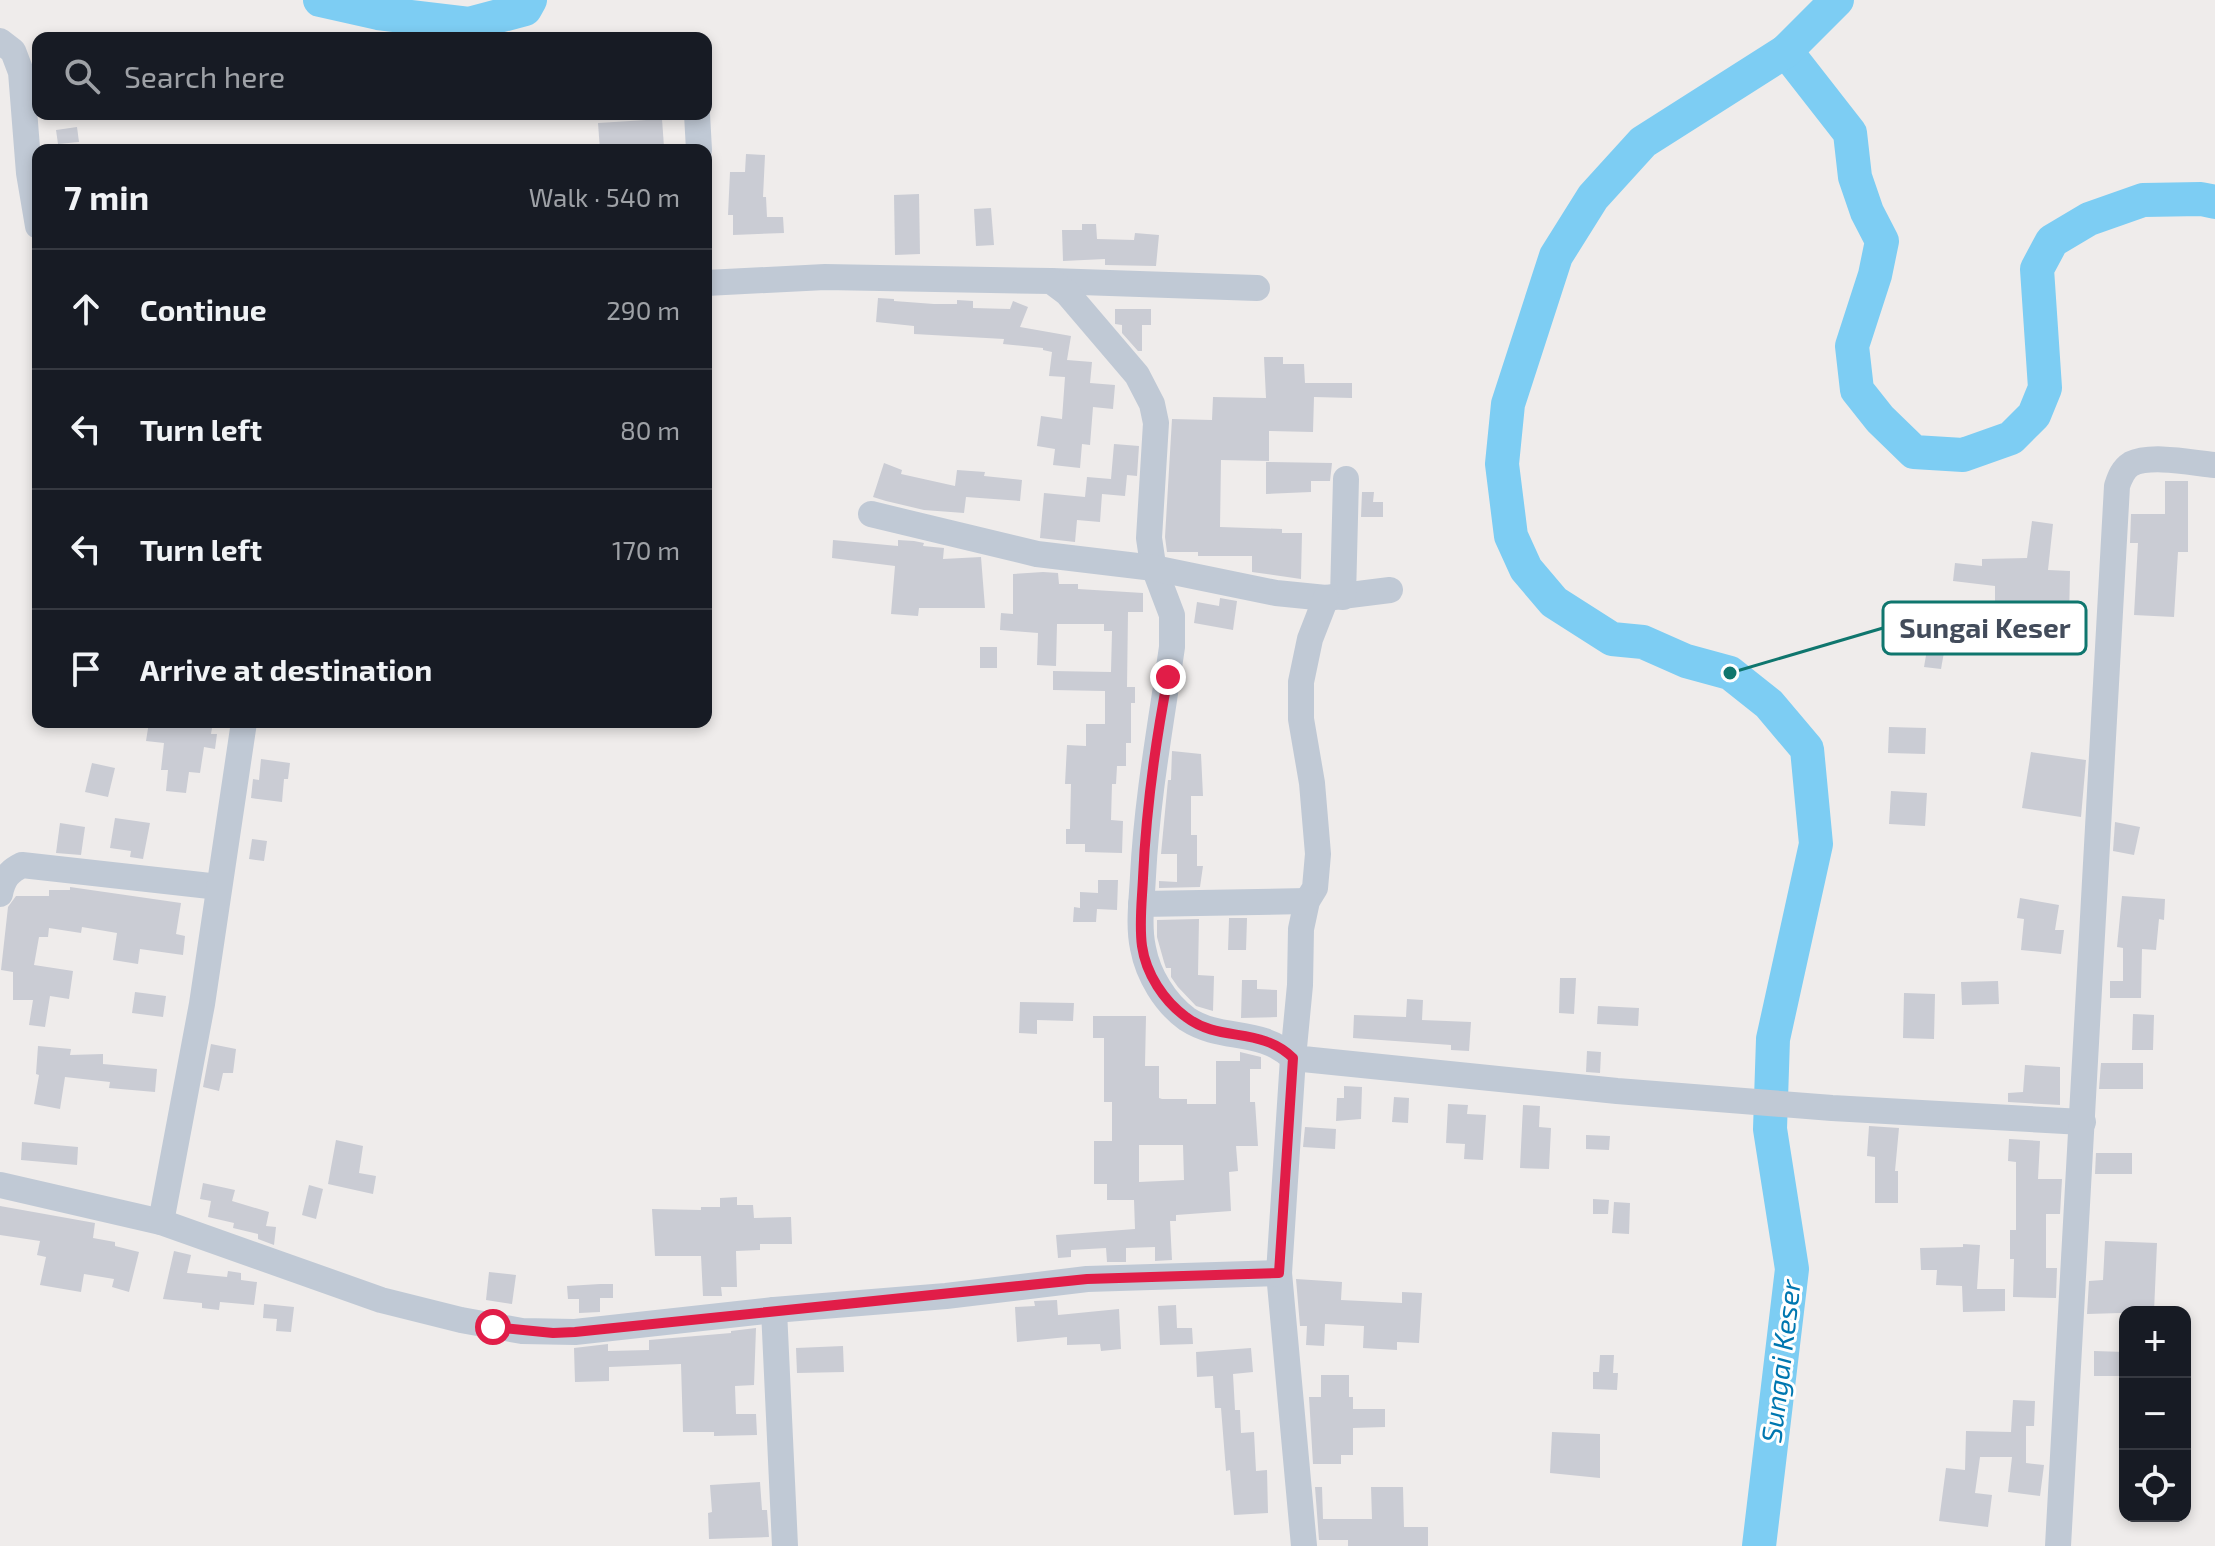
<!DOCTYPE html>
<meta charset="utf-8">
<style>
:root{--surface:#171b24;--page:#242831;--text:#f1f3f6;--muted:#9ea1a6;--line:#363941}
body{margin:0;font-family:"Exo 2",sans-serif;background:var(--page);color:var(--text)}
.controls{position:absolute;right:24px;bottom:24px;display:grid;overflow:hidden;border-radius:16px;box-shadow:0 4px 12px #0003}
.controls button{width:72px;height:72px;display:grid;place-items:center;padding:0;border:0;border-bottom:2px solid var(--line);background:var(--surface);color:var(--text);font:40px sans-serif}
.stop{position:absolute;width:24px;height:24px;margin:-18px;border:6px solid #e11d48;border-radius:50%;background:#fff}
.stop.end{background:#e11d48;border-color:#fff;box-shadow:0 2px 8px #0008}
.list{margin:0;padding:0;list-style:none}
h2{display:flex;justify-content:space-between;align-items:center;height:104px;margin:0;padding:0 32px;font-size:34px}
h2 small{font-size:26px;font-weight:400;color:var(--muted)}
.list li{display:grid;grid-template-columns:52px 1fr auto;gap:24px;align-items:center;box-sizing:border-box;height:120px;padding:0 32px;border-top:2px solid var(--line)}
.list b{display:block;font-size:30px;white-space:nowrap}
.list em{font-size:26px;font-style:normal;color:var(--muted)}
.icon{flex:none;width:44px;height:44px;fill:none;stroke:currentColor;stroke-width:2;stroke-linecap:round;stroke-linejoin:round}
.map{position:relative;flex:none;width:2215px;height:1546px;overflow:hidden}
.search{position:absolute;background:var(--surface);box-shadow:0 4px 12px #0003;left:32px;top:32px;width:680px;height:88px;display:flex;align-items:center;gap:20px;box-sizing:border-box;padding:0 28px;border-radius:16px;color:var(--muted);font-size:30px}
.panel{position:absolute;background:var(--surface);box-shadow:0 4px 12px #0003;left:32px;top:144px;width:680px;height:584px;border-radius:16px}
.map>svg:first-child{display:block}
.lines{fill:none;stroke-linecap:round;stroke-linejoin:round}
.river{stroke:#7dcdf3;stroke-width:34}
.building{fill:#caccd4;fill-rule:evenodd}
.minor{stroke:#c0c9d5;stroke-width:26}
.route{stroke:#e11d48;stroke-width:10}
.labels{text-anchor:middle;stroke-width:6;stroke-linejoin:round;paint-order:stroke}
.water-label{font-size:28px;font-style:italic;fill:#0077b0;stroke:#fff}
.leader{fill:none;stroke:#0f766e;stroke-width:3}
.callout-dot{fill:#0f766e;stroke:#fff;stroke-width:3}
.callout{fill:#fff;stroke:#0f766e;stroke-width:3}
.callout-label{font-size:28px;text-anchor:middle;font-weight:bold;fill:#434c5b}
</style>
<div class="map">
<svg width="2215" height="1546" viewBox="0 0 2215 1546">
<rect width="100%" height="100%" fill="#efeceb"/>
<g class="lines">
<g class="river">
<polyline points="320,0 378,13 469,24 525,9 530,0"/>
<polyline points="1786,51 1850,133 1855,177 1867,212 1882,241 1875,275 1852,346 1857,390 1880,419 1914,452 1963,455 2011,438 2034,415 2045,388 2037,269 2052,241 2089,219 2143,200 2201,199 2215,202"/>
<polyline points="1759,1546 1792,1269 1770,1129 1773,1039 1816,844 1807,749 1769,704 1730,673 1686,661 1643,642 1612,639 1554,602 1526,569 1511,536 1502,464 1508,404 1556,256 1593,197 1643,142 1786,51 1837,0"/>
</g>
</g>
<g class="building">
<polygon points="662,119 664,147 600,150 598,123"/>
<polygon points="77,127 79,142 58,144 56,130"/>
<polygon points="746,154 765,155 763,197 766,197 767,217 783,217 784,233 733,235 733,215 728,215 730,172 745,172"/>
<polygon points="919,194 920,254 895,255 894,195"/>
<polygon points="991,208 994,245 976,246 974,209"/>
<polygon points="1082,224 1096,224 1097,239 1134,240 1135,233 1159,235 1156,266 1105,265 1105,259 1063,261 1062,230 1082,230"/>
<polygon points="878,298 894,299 894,301 934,304 957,304 957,300 973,301 973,308 1010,309 1013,301 1028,307 1020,327 1071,336 1067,360 1092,362 1090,383 1115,385 1113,409 1093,407 1090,445 1082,444 1080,468 1053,465 1055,449 1037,446 1041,416 1062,419 1065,377 1049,376 1052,352 1043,350 1043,348 1003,344 1004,339 914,334 914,326 876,322"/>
<polygon points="1115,309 1151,309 1151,325 1142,325 1142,351 1138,351 1122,333 1122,325 1115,324"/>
<polygon points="1264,357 1283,357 1283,364 1304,364 1305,383 1352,383 1352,398 1314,397 1313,432 1269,431 1269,461 1221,460 1220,527 1282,529 1282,533 1302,533 1301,579 1252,572 1252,556 1198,556 1198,552 1167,552 1165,537 1172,419 1212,420 1213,397 1266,398"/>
<polygon points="1114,444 1139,446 1137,476 1127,475 1125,496 1102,494 1100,522 1077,520 1075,542 1040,538 1044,493 1085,497 1087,477 1111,479"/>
<polygon points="1266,462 1332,463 1330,481 1311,481 1311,492 1266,494"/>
<polygon points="884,463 902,470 901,474 955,486 957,470 985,472 984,476 1022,480 1020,501 966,497 964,513 924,510 886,501 873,497"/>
<polygon points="2165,481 2188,481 2188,552 2178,552 2174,617 2134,615 2138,543 2130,543 2131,514 2165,514"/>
<polygon points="1362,492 1374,492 1373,502 1383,502 1383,517 1361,517"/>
<polygon points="2032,521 2053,524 2048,570 2070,571 2069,620 2018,619 2019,607 1995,608 1995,586 1953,581 1955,563 1982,566 1982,559 2027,558"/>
<polygon points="833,540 898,546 898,540 914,541 924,543 923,546 944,548 943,559 981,557 985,608 919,608 918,616 891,614 895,566 832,558"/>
<polygon points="1043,572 1058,573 1059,584 1078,584 1078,589 1143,593 1143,612 1128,612 1127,687 1135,687 1135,703 1131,703 1131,743 1126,743 1126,766 1117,766 1116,784 1112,784 1111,820 1123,821 1122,853 1085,852 1085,844 1066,844 1066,829 1070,829 1071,784 1065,784 1067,745 1086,746 1086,724 1105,724 1105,691 1053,690 1053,671 1111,672 1112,631 1104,631 1104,624 1057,624 1056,666 1037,665 1038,633 1000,630 1001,613 1013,614 1013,574"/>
<polygon points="1220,598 1237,601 1233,630 1194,623 1197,602 1219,606"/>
<polygon points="1929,638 1946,641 1941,669 1924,667"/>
<rect x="980" y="647" width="17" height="21"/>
<polygon points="149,722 213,722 211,734 217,734 215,749 204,747 200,773 189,772 186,793 166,791 168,770 161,770 164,743 146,741"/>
<polygon points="1889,727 1926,728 1925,754 1888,753"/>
<polygon points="1172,751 1201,754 1203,796 1191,796 1191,835 1197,835 1197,866 1203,866 1200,887 1159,888 1159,881 1177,882 1177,854 1161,854 1168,780 1171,780"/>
<polygon points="2031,752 2086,760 2081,817 2022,808"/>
<polygon points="261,759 290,763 288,779 284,779 282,802 251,798 253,779 259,780"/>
<polygon points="92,763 115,768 108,797 85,792"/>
<polygon points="1891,791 1927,793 1925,826 1889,824"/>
<polygon points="115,818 150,823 143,859 130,857 131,851 110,848"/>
<polygon points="2115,822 2140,827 2134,855 2113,851"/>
<polygon points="60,823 85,827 81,855 56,853"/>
<polygon points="252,839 267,841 264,861 249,859"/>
<polygon points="1098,880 1118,880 1117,910 1097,909 1096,922 1073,922 1074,907 1080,908 1080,892 1098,893"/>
<polygon points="70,887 181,903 176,934 185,936 183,955 140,949 138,964 113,960 117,933 82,927 81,933 49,928 48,937 39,937 34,965 73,971 69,999 50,996 45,1027 29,1025 33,1000 13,1000 13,972 1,970 8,907 16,896 49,896 49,890 70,890"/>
<polygon points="2122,896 2165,899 2164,920 2159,919 2156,950 2142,949 2141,998 2110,998 2110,981 2123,981 2123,948 2117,947"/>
<polygon points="2020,898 2059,905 2055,930 2064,930 2061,954 2021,950 2024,919 2017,918"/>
<polygon points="1229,918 1247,918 1246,950 1228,950"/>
<polygon points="1199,919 1198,975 1214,976 1213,1011 1196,1006 1178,987 1171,977 1171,968 1166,968 1164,962 1157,937 1157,920"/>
<polygon points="1560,978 1576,978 1574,1014 1559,1013"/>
<polygon points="1242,980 1257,980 1257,989 1277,990 1277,1017 1241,1018"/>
<polygon points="1998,981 1999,1004 1962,1005 1961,982"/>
<polygon points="135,992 166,996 163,1017 132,1013"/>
<polygon points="1904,993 1935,994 1934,1039 1903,1038"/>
<polygon points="1407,999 1423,1000 1422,1020 1471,1022 1469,1051 1451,1050 1451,1045 1353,1038 1354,1015 1406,1017"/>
<polygon points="1020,1002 1074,1003 1073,1021 1037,1020 1037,1034 1019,1033"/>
<polygon points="1598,1006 1639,1008 1638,1026 1597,1024"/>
<polygon points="2133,1014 2154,1015 2153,1050 2132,1050"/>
<path d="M1093 1016H1146L1145 1066H1159V1098L1162 1099H1187V1104H1216V1061H1240V1052L1261 1057V1069H1250V1102H1255L1258 1146H1236L1238 1171 1229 1172 1231 1211 1176 1215V1221H1170L1172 1260 1155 1261V1247L1126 1248V1262H1107L1106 1248 1071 1250V1257L1058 1258 1056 1235 1135 1229 1134 1200H1107V1184H1094V1141H1112V1102H1104V1038H1093ZM1139 1145H1183L1184 1180 1139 1182Z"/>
<polygon points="211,1044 236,1049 233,1073 223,1073 219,1091 203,1087"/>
<polygon points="38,1046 71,1049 70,1055 103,1054 103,1064 157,1069 155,1092 109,1088 110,1082 65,1077 60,1109 34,1104 39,1075 36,1074"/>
<polygon points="1587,1051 1601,1052 1600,1073 1586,1072"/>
<polygon points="2101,1063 2143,1063 2143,1089 2099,1089"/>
<polygon points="2025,1065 2060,1067 2060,1105 2008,1102 2008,1093 2023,1092"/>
<polygon points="1344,1086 1362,1087 1361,1119 1336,1121 1337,1098 1344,1098"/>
<polygon points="1394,1097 1409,1098 1408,1123 1392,1122"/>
<polygon points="1448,1104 1468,1105 1467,1114 1486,1115 1483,1160 1464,1159 1465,1144 1446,1143"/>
<polygon points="1523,1105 1540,1106 1539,1127 1551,1128 1549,1169 1520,1168"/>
<polygon points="1869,1126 1899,1128 1895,1171 1898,1171 1898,1203 1875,1203 1875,1157 1867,1156"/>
<polygon points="1305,1127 1336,1129 1335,1149 1303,1147"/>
<polygon points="1586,1135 1610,1136 1609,1150 1586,1149"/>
<polygon points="2009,1139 2040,1141 2038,1179 2062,1179 2060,1214 2046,1214 2046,1268 2057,1268 2056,1298 2013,1297 2014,1259 2010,1259 2010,1230 2016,1230 2016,1162 2008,1161"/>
<polygon points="336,1140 363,1146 359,1173 376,1176 373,1194 328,1184"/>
<polygon points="22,1142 78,1147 77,1165 21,1160"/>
<polygon points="2096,1153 2132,1153 2132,1174 2095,1174"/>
<polygon points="203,1183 235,1190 232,1201 269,1212 266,1226 276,1227 274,1245 258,1239 258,1234 233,1228 234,1223 208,1217 211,1201 200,1199"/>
<polygon points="309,1185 323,1189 316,1219 302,1215"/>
<polygon points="737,1197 737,1205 753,1205 754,1218 791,1217 792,1244 760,1244 760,1250 736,1251 737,1287 721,1287 722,1296 703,1296 701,1256 655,1256 652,1209 701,1210 701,1207 720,1207 720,1198"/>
<polygon points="1593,1199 1609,1200 1608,1214 1593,1214"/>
<polygon points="1614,1202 1630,1203 1629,1234 1612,1233"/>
<polygon points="0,1206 95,1223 93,1238 115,1242 115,1246 139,1252 129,1292 112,1287 114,1279 84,1274 81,1292 40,1285 46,1257 37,1255 40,1241 0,1235"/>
<polygon points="2105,1241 2157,1243 2154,1312 2087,1314 2089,1281 2103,1280"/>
<polygon points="1963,1244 1980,1245 1977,1289 2005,1289 2005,1311 1963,1312 1962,1286 1936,1285 1937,1270 1921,1270 1920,1248 1963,1247"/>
<polygon points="174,1251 191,1255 187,1273 227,1277 228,1271 241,1273 241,1280 257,1282 254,1305 220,1302 219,1310 202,1308 202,1303 163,1299"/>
<polygon points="489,1272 516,1275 512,1304 486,1300"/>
<polygon points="1296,1279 1342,1282 1341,1300 1402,1303 1402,1292 1422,1293 1419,1343 1397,1342 1397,1350 1363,1348 1364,1326 1325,1324 1324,1346 1306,1345 1307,1326 1300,1326"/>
<polygon points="600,1284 613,1284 613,1298 600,1298 600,1312 579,1313 579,1299 568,1299 567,1286"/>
<polygon points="1057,1300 1058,1315 1119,1309 1121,1349 1101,1351 1100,1344 1067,1345 1067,1337 1017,1342 1015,1307 1035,1306 1034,1301"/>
<polygon points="264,1304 294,1307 291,1332 276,1331 277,1319 263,1318"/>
<polygon points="1176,1305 1177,1328 1192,1328 1193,1344 1160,1345 1158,1306"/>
<polygon points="756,1328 754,1385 735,1386 736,1414 756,1414 757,1435 714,1436 714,1432 683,1432 681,1364 609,1367 609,1381 575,1382 574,1348 608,1344 608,1351 649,1350 649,1340 731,1333 731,1331"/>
<polygon points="843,1346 844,1372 797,1373 796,1348"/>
<polygon points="1251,1348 1253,1372 1233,1374 1235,1410 1240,1410 1241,1433 1254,1432 1256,1471 1267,1470 1268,1513 1234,1515 1230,1470 1226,1471 1221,1408 1215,1408 1213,1376 1197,1377 1196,1352"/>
<polygon points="2094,1351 2125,1352 2125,1376 2094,1376"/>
<polygon points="1600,1355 1614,1355 1613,1373 1618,1373 1617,1390 1593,1389 1593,1372 1599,1372"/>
<polygon points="1321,1375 1349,1375 1349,1397 1353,1397 1353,1409 1385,1409 1385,1427 1353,1428 1353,1455 1341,1455 1341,1464 1313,1464 1309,1397 1321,1397"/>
<polygon points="2013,1400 2035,1401 2034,1426 2026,1426 2026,1463 2044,1465 2040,1496 2008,1492 2012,1457 1980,1457 1975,1493 1992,1495 1988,1527 1939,1521 1946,1468 1965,1470 1966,1431 2011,1432"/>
<polygon points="1552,1432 1600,1434 1600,1478 1550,1473"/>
<polygon points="760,1482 762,1510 767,1510 769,1537 709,1539 708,1513 712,1512 710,1485"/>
<polygon points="1315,1487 1322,1487 1323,1519 1372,1519 1371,1487 1403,1487 1404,1527 1428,1527 1428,1546 1348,1546 1348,1540 1319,1540"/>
</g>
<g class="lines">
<g class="minor">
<polyline points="0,41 13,51 21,72 29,173 38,226"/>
<polyline points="697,114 699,150"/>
<polyline points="1051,281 1257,288"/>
<path d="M706 283 825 277 1051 281 1067 293 1137 375 1152 404 1156 423 1149 538 1153 565 1172 615V647C1161 723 1147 798 1143 876 1142 899 1138 925 1143 948 1148 975 1165 1003 1187 1019 1222 1042 1260 1027 1293 1058L1279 1273 1304 1546"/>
<polyline points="871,514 1037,554 1154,568 1276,593 1326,598 1390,590"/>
<polyline points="1343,597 1346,479"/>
<polyline points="1326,598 1310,639 1301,682 1301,719 1312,783 1318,854 1315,888 1307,901 1301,929 1300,985 1293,1058 1617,1091 1832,1108 2083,1122"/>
<path d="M0 894C3 879 8 872 22 865L219 887"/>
<polyline points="1141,904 1307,901"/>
<polyline points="0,1185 161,1222 381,1300 461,1320 522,1331 575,1332 774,1310 946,1296 1087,1279 1279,1273"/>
<polyline points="161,1222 202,1004 244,722"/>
<polyline points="774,1310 785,1546"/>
<path d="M2058 1546 2117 486C2120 477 2123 469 2131 464 2151 454 2193 463 2215 465"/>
</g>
</g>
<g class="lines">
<path class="route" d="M493 1327 553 1333 575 1332 1087 1279 1279 1273 1293 1058C1260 1026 1220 1043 1186 1017 1164 1001 1146 974 1142 946 1139 924 1142 900 1143 878 1146 810 1155 744 1168 677"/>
</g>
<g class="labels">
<g class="water-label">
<text transform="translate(1781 1361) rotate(-83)" y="10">Sungai Keser</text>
</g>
</g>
<path class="leader" d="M1730 673L1883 628"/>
<circle class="callout-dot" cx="1730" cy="673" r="8"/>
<rect class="callout" x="1883" y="602" width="203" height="52" rx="8"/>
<g class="callout-label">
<text x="1985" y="638">Sungai Keser</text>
</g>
</svg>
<div class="controls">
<button>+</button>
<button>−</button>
<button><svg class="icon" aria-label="locate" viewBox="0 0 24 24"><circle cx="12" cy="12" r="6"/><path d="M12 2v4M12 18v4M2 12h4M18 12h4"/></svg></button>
</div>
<div class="stop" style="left:493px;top:1327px"></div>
<div class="stop end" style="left:1168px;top:677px"></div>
<div class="search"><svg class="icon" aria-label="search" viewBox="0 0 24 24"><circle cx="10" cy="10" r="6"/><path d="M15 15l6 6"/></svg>Search here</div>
<section class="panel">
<h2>7 min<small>Walk · 540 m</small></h2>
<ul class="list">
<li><svg class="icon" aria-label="ahead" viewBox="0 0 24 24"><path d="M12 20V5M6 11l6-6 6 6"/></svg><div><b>Continue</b></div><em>290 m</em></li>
<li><svg class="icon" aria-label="left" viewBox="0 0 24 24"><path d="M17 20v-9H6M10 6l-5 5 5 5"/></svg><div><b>Turn left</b></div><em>80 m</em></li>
<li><svg class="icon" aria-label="left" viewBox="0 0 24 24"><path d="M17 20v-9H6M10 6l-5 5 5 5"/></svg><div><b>Turn left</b></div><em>170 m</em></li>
<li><svg class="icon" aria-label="arrive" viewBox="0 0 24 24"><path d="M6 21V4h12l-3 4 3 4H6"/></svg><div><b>Arrive at destination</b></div></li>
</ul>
</section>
</div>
